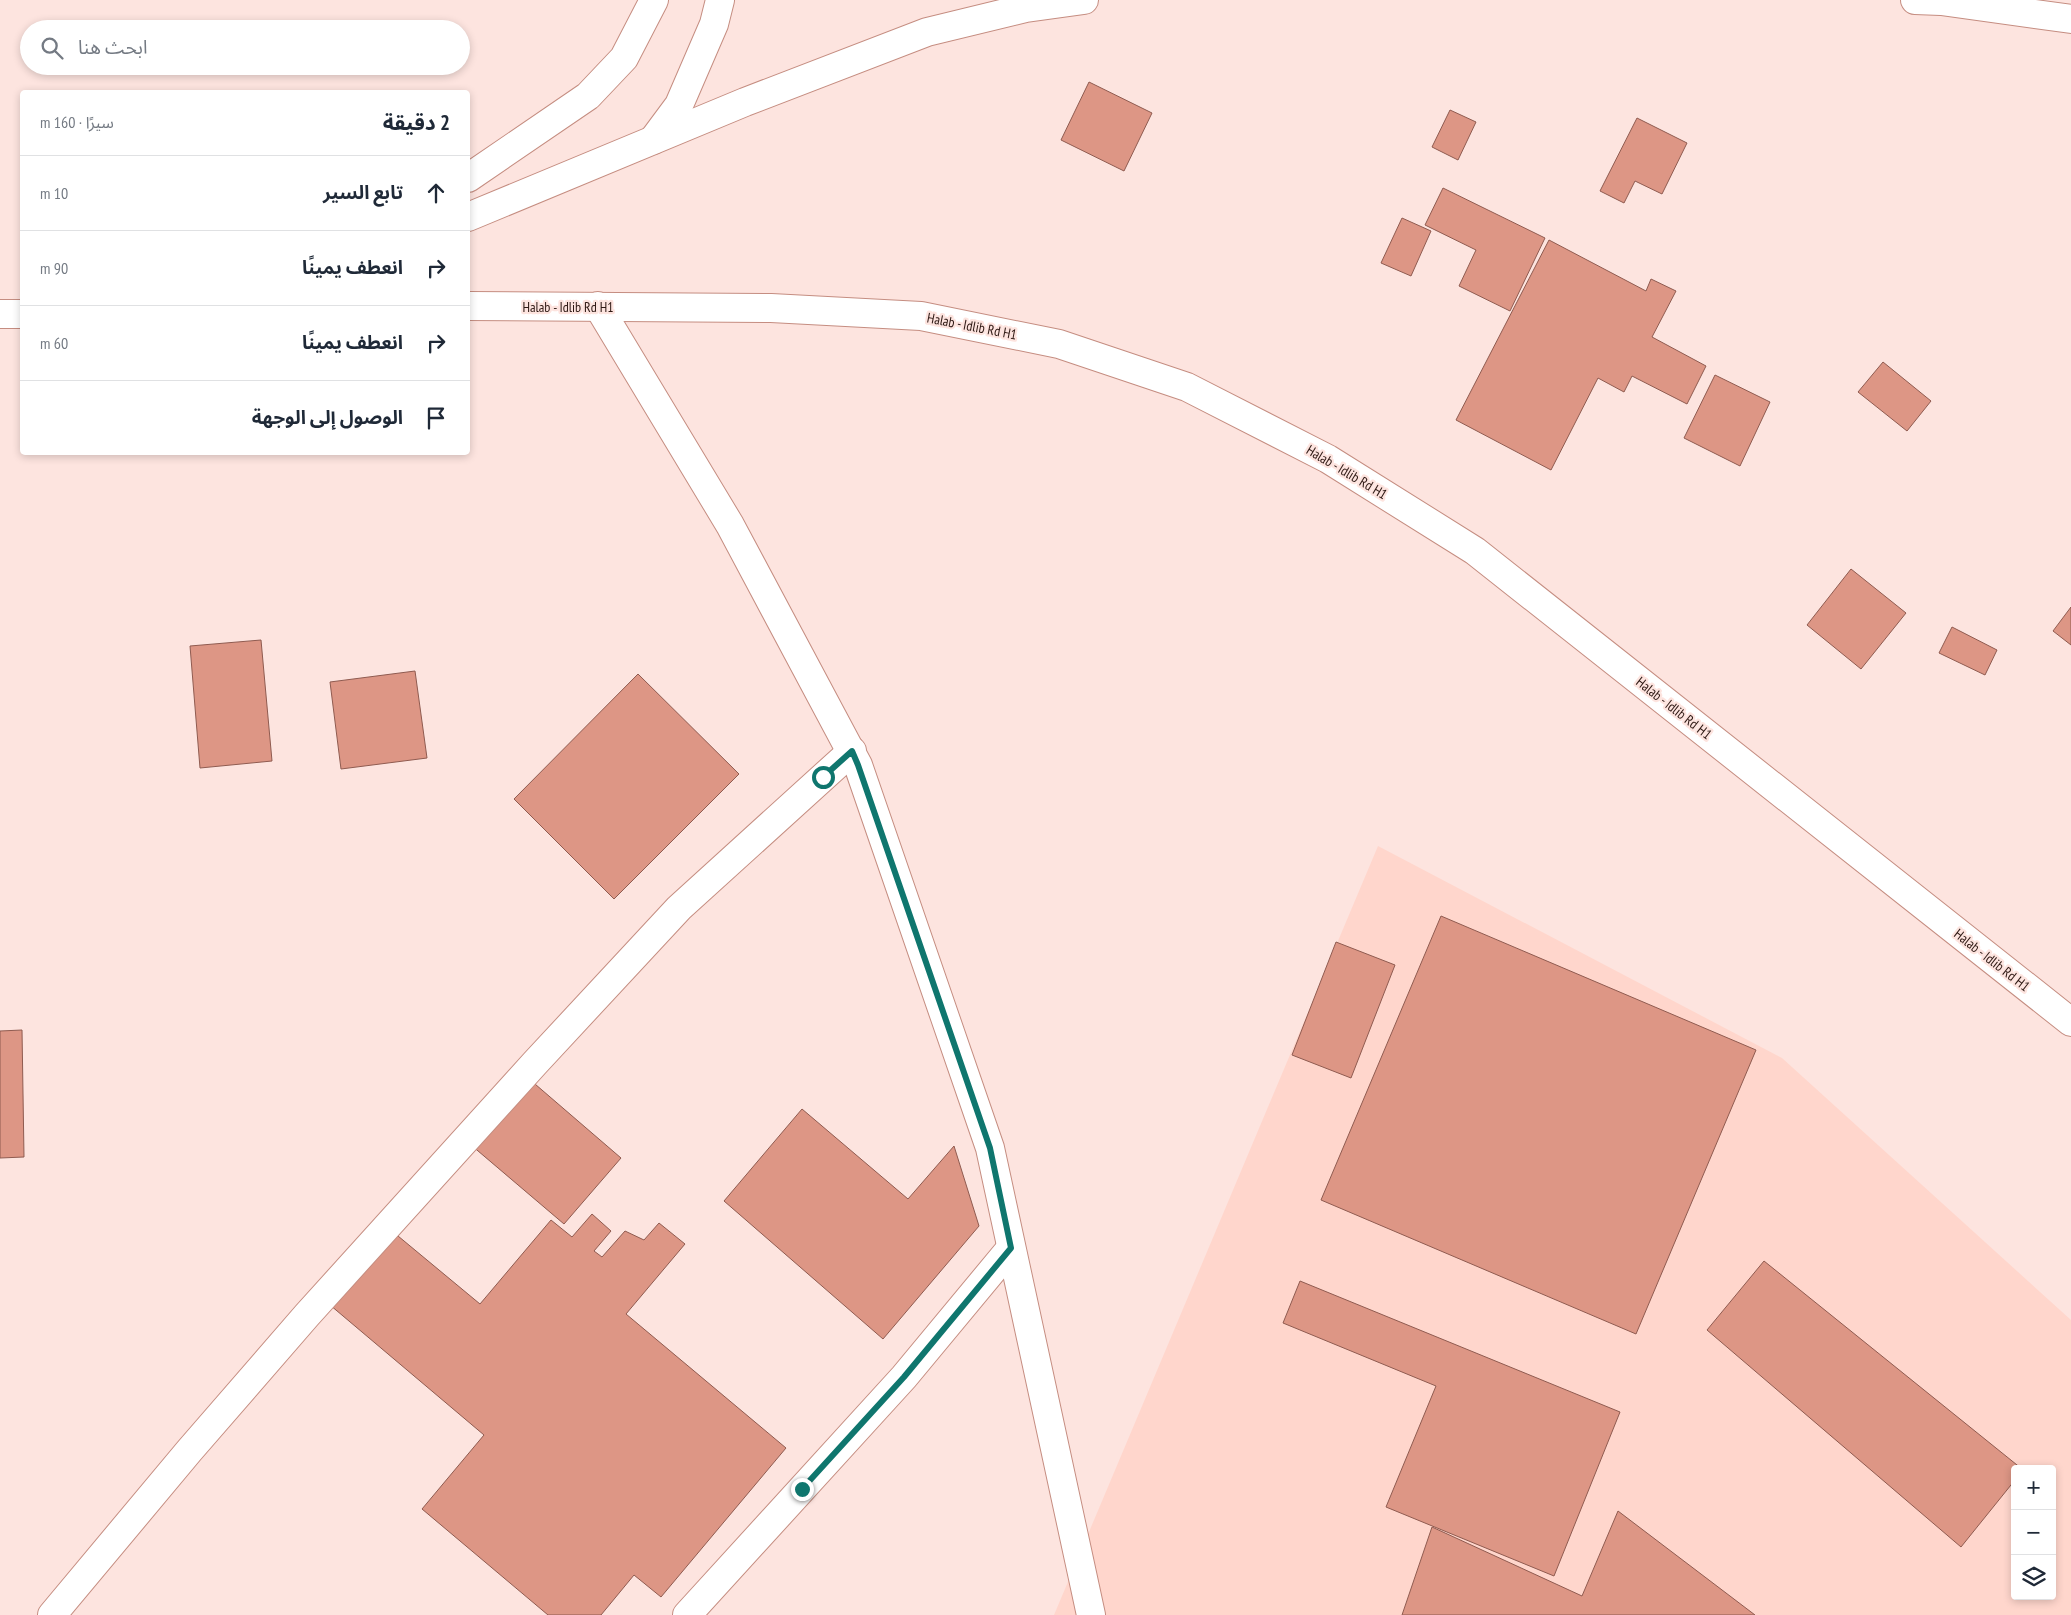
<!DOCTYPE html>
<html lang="ar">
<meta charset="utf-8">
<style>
:root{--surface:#fff;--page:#f2f2f3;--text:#1f2937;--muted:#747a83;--line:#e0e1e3}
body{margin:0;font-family:"PT Sans Narrow","Noto Sans Arabic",sans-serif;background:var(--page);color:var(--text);direction:rtl}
.controls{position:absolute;right:15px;bottom:15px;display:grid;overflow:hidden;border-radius:5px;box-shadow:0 2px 8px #0003}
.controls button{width:45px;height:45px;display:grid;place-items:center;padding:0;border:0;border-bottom:1px solid var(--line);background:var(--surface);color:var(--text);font:25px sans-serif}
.stop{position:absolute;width:15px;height:15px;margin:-11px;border:4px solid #0f766e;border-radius:50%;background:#fff}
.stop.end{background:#0f766e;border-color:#fff;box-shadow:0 1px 5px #0008}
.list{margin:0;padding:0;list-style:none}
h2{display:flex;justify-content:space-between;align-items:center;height:65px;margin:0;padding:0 20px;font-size:21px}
h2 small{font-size:16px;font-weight:400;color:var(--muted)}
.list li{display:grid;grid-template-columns:32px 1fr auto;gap:15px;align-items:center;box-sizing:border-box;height:75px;padding:0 20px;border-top:1px solid var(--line)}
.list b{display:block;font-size:19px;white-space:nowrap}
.list em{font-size:16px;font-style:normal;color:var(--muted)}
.icon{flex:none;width:28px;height:28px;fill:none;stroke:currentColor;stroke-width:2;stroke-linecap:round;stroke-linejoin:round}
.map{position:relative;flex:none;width:2071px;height:1615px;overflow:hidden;direction:ltr}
.search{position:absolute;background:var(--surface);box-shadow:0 2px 8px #0003;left:20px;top:20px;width:450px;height:55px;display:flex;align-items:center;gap:12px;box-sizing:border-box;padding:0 18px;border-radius:28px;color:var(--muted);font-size:19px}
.panel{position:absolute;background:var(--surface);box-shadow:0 2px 8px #0003;left:20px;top:90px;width:450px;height:365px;border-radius:5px;direction:rtl}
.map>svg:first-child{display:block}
.built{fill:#ffd6cc;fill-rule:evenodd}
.building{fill:#dd9685;stroke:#8f5b50}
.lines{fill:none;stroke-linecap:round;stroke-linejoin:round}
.street-casing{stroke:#c58d81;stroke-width:30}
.highway-casing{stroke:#c58d81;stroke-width:30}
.street{stroke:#fff;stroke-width:28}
.highway{stroke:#fff;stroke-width:28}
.route{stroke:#0f766e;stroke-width:6}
.labels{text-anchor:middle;stroke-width:4.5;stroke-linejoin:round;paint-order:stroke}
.street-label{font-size:14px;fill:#2d1813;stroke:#fde4df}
</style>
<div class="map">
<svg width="2071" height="1615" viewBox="0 0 2071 1615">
<rect width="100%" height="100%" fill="#fde4df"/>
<path class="built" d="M1378 846 1782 1058 2071 1320V1615H1054ZM2015 1469H2052V1596H2015Z"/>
<g class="building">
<polygon points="1089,82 1152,113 1124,171 1061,140"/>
<polygon points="1450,110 1476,122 1458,160 1432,147"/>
<polygon points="1637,118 1687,143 1662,194 1635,181 1624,203 1600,191"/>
<polygon points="1443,188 1545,238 1510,311 1459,286 1476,250 1425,225"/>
<polygon points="1402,218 1431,231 1411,276 1381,263"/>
<polygon points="1549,240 1646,291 1651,279 1676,291 1652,337 1706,366 1687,404 1632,376 1624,392 1598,378 1551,470 1456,420"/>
<polygon points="1883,362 1931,401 1907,431 1858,392"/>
<polygon points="1715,375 1770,402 1740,466 1684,438"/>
<polygon points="1851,569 1906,613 1861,669 1807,625"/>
<polygon points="2071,607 2071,645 2053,631"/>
<polygon points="1952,627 1997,650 1985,675 1939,653"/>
<polygon points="261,640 272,761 200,768 190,646"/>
<polygon points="415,671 427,758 341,769 330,682"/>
<polygon points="638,674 739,774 614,899 514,799"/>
<polygon points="1441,916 1756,1050 1636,1334 1321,1200"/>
<polygon points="1336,942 1395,965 1351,1078 1292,1055"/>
<polygon points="22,1030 24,1157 0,1158 0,1031"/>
<polygon points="528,1078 621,1158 564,1224 471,1145"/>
<polygon points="802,1109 908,1199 954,1146 979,1226 883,1339 724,1201"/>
<polygon points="592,1214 611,1231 594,1251 602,1257 625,1231 644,1240 659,1223 685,1244 626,1314 786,1448 661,1597 634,1575 601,1615 548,1615 422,1509 484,1435 330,1305 392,1231 480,1304 551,1220 572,1237"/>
<polygon points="1764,1261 2022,1469 2015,1469 2015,1480 1961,1547 1707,1330"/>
<polygon points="1300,1281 1620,1412 1554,1576 1386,1507 1436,1386 1283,1323"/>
<polygon points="1618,1511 1755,1615 1402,1615 1432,1527 1582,1596"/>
</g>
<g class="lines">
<g class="street-casing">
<g id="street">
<polyline points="1915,0 1941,1 2071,19"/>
<polyline points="653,140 679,105 714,24 720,0"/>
<polyline points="468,178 588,96 624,58 654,0"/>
<polyline points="468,217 745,102 927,32 1026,8 1084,0"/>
<polyline points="598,306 730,525 858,765 990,1148 1091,1615"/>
<polyline points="52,1615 189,1451 307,1315 535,1063 679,908 852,751"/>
<polyline points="687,1615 904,1377 1011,1248"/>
</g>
</g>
<g class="highway-casing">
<g id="highway">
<polyline points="468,306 771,308 921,316 1059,344 1187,387 1328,459 1475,551 2071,1022"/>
<polyline points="0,314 22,314"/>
</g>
</g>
<use href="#street" class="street"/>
<use href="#highway" class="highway"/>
</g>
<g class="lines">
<polyline class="route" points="802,1489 904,1377 1011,1248 990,1148 858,765 852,751 823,777"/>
</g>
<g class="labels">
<g class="street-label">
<text x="568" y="312">Halab - Idlib Rd H1</text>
<text transform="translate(972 326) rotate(11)" y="5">Halab - Idlib Rd H1</text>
<text transform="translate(1347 472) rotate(31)" y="5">Halab - Idlib Rd H1</text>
<text transform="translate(1674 708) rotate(38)" y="5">Halab - Idlib Rd H1</text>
<text transform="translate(1992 960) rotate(38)" y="5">Halab - Idlib Rd H1</text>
</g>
</g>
</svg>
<div class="controls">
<button>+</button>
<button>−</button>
<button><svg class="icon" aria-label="layers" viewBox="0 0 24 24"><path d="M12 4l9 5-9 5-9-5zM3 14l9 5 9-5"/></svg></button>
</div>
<div class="stop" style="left:823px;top:777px"></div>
<div class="stop end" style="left:802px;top:1489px"></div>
<div class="search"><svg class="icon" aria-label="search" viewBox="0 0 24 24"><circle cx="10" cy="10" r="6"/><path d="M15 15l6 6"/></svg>ابحث هنا</div>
<section class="panel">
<h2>2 دقيقة<small>سيرًا · 160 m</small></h2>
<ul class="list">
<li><svg class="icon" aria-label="ahead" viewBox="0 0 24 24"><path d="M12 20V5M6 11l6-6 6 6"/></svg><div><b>تابع السير</b></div><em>10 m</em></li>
<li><svg class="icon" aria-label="right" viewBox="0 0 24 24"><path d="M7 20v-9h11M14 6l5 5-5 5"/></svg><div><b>انعطف يمينًا</b></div><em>90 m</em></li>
<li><svg class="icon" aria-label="right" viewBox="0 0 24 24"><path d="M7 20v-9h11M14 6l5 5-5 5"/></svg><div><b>انعطف يمينًا</b></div><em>60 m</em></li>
<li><svg class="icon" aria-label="arrive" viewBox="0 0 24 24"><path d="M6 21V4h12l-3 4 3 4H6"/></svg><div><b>الوصول إلى الوجهة</b></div></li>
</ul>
</section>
</div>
